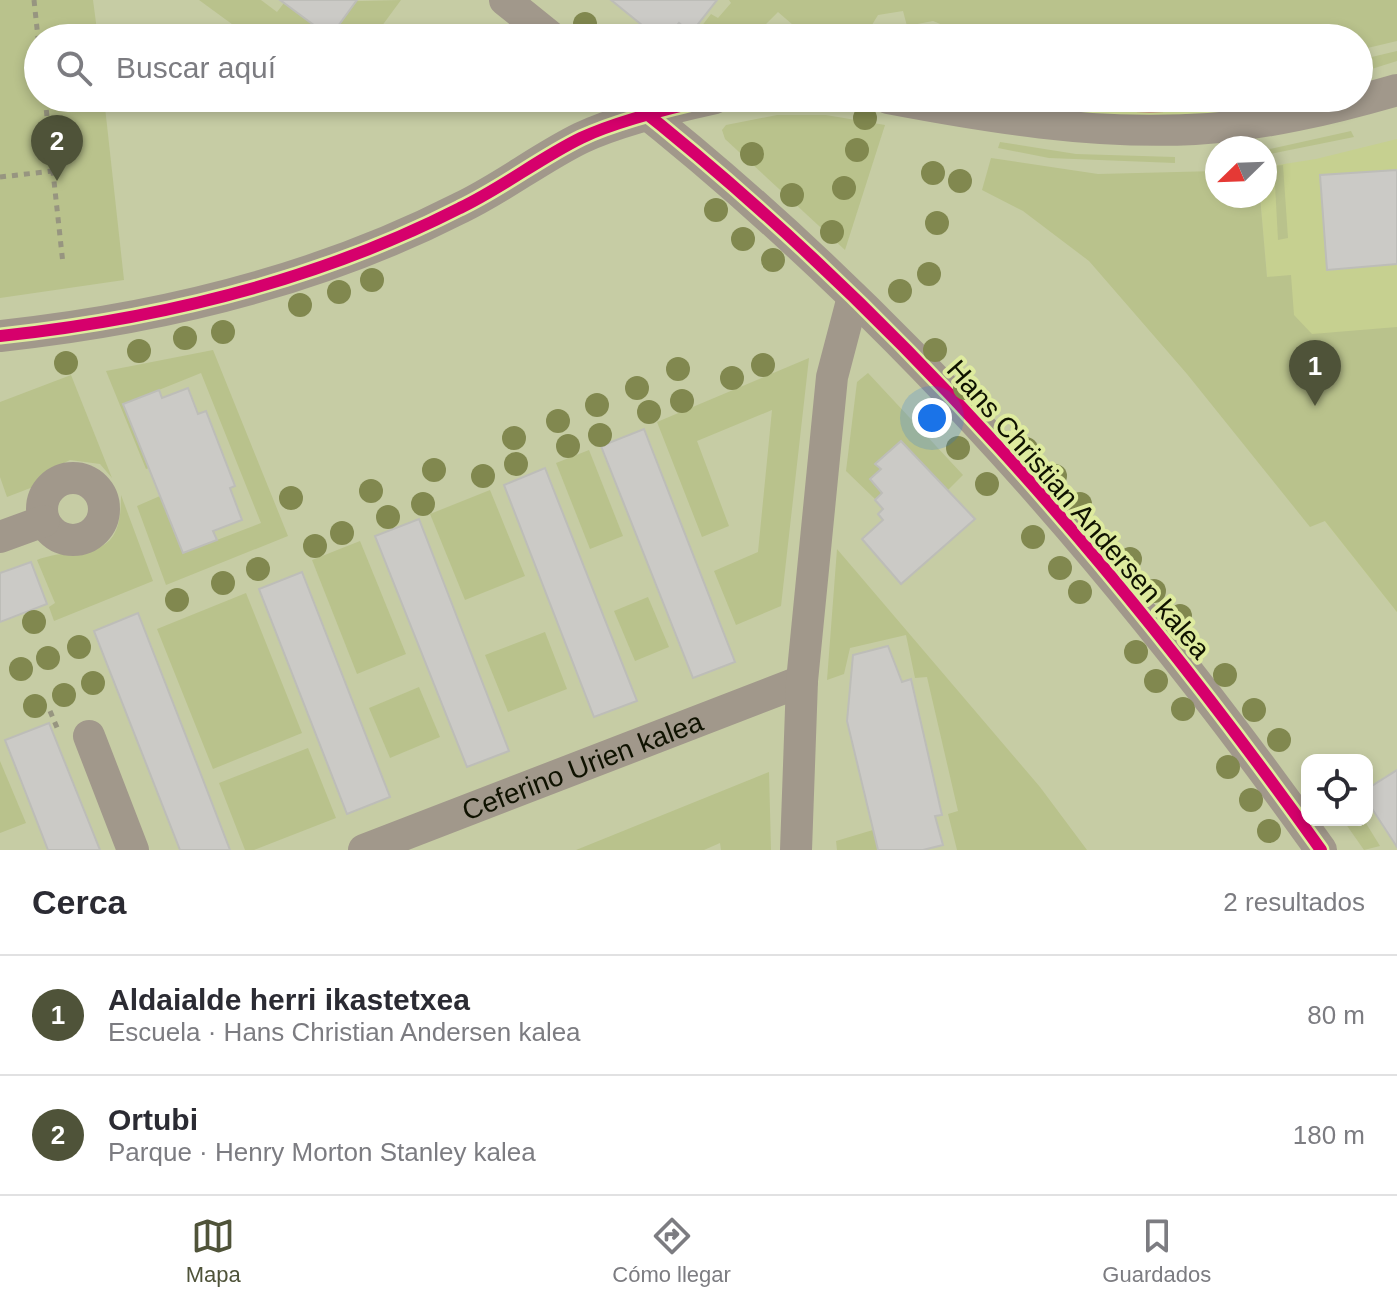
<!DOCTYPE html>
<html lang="es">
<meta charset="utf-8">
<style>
:root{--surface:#fff;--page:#f7f7f7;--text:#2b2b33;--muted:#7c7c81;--line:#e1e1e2;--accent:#4f5339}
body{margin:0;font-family:Helvetica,sans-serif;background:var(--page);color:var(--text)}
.controls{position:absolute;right:24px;bottom:24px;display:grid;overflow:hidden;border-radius:16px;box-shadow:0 4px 12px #0003}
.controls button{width:72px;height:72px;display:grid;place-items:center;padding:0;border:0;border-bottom:2px solid var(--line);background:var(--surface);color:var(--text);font:40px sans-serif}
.compass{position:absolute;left:1205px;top:136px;width:72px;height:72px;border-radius:50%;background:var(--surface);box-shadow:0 4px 12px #0003;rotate:247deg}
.you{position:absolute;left:932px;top:418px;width:28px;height:28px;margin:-20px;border:6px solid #fff;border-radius:50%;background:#1a73e8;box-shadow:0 0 0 12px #1a73e833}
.badge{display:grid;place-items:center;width:52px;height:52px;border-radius:50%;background:var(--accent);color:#fff;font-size:26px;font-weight:700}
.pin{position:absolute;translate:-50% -66px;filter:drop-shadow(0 2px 4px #0008)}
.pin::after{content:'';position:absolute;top:42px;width:28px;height:24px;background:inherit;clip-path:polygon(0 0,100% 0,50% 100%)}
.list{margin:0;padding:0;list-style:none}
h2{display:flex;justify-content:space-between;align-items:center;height:104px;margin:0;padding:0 32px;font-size:34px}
h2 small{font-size:26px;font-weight:400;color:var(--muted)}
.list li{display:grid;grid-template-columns:52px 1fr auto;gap:24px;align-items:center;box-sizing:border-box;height:120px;padding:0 32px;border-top:2px solid var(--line)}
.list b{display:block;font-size:30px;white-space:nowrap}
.list p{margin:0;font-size:26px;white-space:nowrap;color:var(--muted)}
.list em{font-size:26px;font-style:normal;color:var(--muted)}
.icon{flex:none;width:44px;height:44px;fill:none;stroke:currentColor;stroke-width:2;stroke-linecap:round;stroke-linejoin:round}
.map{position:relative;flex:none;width:1397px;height:850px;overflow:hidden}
.search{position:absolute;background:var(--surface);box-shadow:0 4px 12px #0003;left:24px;right:24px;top:24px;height:88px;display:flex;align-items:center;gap:20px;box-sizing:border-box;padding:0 28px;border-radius:44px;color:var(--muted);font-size:30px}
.sheet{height:344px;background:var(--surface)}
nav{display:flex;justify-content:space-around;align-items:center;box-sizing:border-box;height:112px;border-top:2px solid var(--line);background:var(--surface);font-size:22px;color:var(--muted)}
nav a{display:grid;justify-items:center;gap:4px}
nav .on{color:var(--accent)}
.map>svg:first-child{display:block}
.built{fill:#c6d090}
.green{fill:#b9c28c}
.building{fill:#cbcac6;stroke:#bdbdb8;stroke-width:2}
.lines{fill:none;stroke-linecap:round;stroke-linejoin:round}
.path{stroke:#979580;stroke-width:5;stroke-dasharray:6 6;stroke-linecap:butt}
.minor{stroke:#a1988b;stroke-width:32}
.cycleway-casing{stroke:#deeb9f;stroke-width:17}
.cycleway{stroke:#d6006c;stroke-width:12}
.tree{fill:#81884f}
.labels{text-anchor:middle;stroke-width:8;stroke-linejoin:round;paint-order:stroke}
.street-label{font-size:28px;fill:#0f1200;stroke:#deeb9f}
</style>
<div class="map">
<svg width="1397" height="850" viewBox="0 0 1397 850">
<rect width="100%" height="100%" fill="#c6cca4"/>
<polygon class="built" points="1397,139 1397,612 1301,491 1267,278 1260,196 1265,196 1265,167 1316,159"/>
<g class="green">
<polygon points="0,0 93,0 98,38 38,38 38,98 104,98 124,280 0,298"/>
<polygon points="199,0 261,0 277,12 284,3 401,0 373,38 251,38"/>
<polygon points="729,0 1397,0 1397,41 1359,50 1359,38 975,38 933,21 907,26 903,11 878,15 864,38 808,38 778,12 766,24 710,35 701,27 711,14 718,18 731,3"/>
<polygon points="1397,51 1397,61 1359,73 1359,60"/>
<polygon points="777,115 826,115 885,125 845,250 725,139 722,130 726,125"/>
<polygon points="1351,131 1354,137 1265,155 1265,150"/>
<polygon points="1000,142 1076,154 1175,157 1175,163 1049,158 998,148"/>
<polygon points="991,158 1098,174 1217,171 1217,196 1260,196 1267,277 1291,275 1294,315 1312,334 1397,327 1397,612 1325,521 1310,527 1187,374 1089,261 1023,211 982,190"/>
<polygon points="1283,165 1288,238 1278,240 1274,166"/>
<polygon points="213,350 288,536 166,585 137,506 160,496 183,553 261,523 201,373 124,404 149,468 146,469 106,371"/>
<polygon points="809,358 781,606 736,625 714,571 758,552 772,410 697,441 729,526 702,537 657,422"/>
<polygon points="868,373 963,475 946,492 876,463 881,469 870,479 882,493 875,499 846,471 857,382"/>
<polygon points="71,375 112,478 100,464 70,460 42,474 33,487 7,497 0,477 0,402"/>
<polygon points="589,450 623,536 590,549 556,463"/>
<polygon points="490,490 525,576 465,600 430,514"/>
<path d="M121 495 153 581 54 621 49 607 55 603 37 560C81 543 122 568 121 495Z"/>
<polygon points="360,541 406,654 357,674 312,560"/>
<polygon points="837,549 1040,787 1087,850 957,850 948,814 958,811 927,677 915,678 906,635 850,648 844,674 827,680"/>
<polygon points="246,593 302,733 213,769 157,629"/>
<polygon points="648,597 669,647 635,661 614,611"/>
<polygon points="545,632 567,689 508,712 485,655"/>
<polygon points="419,687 440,737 390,758 369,708"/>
<polygon points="308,748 336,818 254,850 245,850 219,783"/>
<polygon points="0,761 26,823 0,833"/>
<polygon points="769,772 771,850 721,850 720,843 704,850 576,850"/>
<polygon points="1343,820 1364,820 1380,846 1364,850"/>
<polygon points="873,830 878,850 837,850 836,841"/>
</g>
<g class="building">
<polygon points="280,0 357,0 330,37"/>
<polygon points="611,0 717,0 691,33 679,23 667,38 658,38"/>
<polygon points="1397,170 1397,264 1327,270 1320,175"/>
<polygon points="188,388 198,414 206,411 235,486 230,488 242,520 213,531 217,540 183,553 123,404 159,390 162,398"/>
<polygon points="644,429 735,662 693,678 601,446"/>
<polygon points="901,441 975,519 901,584 862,539 883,520 878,514 883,509 875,500 882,493 870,479 881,469 875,464"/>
<polygon points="545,468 637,701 594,717 504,485"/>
<polygon points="419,519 509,751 467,767 375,536"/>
<polygon points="31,562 47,604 0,622 0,573"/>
<polygon points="302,572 390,797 347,814 259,589"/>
<polygon points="138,613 200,772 230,850 180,850 94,631"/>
<polygon points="888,646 902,682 911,679 942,815 935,816 943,845 923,850 878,850 847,721 853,655"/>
<polygon points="49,723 90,825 100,850 48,850 27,796 5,740"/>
<polygon points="1397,770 1397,847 1367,801 1367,789"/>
</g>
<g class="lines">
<g class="path">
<polyline points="34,0 38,38"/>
<polyline points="45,98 63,264"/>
<polyline points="0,177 53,171"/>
<polyline points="50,711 58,730"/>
</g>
<g class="minor">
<polyline points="505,0 552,38"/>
<path d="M627 98C896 310 1123 572 1321 850"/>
<path d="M888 98C988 117 1093 134 1195 129 1264 125 1331 109 1397 90"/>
<path d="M0 336C159 319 317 281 460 208 502 188 540 158 581 138 619 120 674 107 715 98"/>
<circle cx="73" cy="509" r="31"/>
<polyline points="0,537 44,521"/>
<polyline points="89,736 133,850"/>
<path id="s1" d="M364 850 802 681"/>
<polyline points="796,850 802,681 832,377 853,297"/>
</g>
<g class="cycleway-casing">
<g id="cycleway">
<path d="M627 98C896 310 1123 572 1321 850"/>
<path d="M1030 98C1110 109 1190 109 1270 98"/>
<path d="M0 336C159 319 317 281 460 208 502 188 540 158 581 138 619 120 674 107 715 98"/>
</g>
</g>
<use href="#cycleway" class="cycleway"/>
</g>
<g class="tree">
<circle cx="585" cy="24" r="12"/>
<circle cx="865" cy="118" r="12"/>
<circle cx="857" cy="150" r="12"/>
<circle cx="752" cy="154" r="12"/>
<circle cx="933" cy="173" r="12"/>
<circle cx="960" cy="181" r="12"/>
<circle cx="844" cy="188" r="12"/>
<circle cx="792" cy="195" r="12"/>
<circle cx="716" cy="210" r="12"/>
<circle cx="937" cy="223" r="12"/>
<circle cx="832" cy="232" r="12"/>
<circle cx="743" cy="239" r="12"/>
<circle cx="773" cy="260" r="12"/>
<circle cx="929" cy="274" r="12"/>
<circle cx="372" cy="280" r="12"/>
<circle cx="900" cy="291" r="12"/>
<circle cx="339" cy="292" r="12"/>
<circle cx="300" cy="305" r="12"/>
<circle cx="223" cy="332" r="12"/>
<circle cx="185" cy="338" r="12"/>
<circle cx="935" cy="350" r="12"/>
<circle cx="139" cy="351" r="12"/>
<circle cx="66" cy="363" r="12"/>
<circle cx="763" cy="365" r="12"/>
<circle cx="678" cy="369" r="12"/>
<circle cx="732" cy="378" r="12"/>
<circle cx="637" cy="388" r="12"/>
<circle cx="965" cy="388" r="12"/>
<circle cx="682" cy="401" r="12"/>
<circle cx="597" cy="405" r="12"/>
<circle cx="649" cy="412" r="12"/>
<circle cx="558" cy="421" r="12"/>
<circle cx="927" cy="422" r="12"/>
<circle cx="600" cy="435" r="12"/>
<circle cx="514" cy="438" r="12"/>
<circle cx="568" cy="446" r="12"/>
<circle cx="958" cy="448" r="12"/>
<circle cx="1026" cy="449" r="12"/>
<circle cx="516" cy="464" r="12"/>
<circle cx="434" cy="470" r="12"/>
<circle cx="483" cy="476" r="12"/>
<circle cx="1055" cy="476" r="12"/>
<circle cx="987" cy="484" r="12"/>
<circle cx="371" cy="491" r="12"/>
<circle cx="291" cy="498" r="12"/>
<circle cx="423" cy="504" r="12"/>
<circle cx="1080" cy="504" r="12"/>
<circle cx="388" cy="517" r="12"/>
<circle cx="342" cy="533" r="12"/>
<circle cx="1033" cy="537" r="12"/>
<circle cx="315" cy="546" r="12"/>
<circle cx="1130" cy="559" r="12"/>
<circle cx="1060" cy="568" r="12"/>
<circle cx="258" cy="569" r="12"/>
<circle cx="223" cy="583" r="12"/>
<circle cx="1154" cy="591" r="12"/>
<circle cx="1080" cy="592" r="12"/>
<circle cx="177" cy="600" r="12"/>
<circle cx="1180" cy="616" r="12"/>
<circle cx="34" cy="622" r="12"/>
<circle cx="79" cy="647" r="12"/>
<circle cx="1136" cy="652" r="12"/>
<circle cx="48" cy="658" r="12"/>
<circle cx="21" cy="669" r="12"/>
<circle cx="1225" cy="675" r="12"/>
<circle cx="1156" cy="681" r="12"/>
<circle cx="93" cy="683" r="12"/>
<circle cx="64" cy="695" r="12"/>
<circle cx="35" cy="706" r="12"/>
<circle cx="1183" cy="709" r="12"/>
<circle cx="1254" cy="710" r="12"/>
<circle cx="1279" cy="740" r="12"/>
<circle cx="1228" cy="767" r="12"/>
<circle cx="1251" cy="800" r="12"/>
<circle cx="1269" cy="831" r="12"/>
</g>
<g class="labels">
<g class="street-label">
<text transform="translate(1079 509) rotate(49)" y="10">Hans Christian Andersen kalea</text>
<text dy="10" stroke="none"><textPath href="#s1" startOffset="234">Ceferino Urien kalea</textPath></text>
</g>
</g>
</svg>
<div class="controls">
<button><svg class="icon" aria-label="locate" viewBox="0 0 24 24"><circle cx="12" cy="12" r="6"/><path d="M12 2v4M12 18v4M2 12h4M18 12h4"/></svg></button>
</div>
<svg class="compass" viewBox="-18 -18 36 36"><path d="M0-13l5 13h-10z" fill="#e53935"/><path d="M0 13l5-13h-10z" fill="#7c7c81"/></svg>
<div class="you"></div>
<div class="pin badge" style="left:1315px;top:406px">1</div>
<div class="pin badge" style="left:57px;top:181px">2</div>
<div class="search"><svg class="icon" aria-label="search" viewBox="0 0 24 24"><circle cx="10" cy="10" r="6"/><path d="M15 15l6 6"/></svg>Buscar aquí</div>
</div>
<section class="sheet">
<h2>Cerca<small>2 resultados</small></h2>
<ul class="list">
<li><span class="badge">1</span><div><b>Aldaialde herri ikastetxea</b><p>Escuela · Hans Christian Andersen kalea</p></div><em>80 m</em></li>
<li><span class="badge">2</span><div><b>Ortubi</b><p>Parque · Henry Morton Stanley kalea</p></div><em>180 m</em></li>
</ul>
</section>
<nav>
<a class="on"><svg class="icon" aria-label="map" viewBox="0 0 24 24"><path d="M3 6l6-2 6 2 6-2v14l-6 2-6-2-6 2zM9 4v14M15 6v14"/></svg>Mapa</a>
<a><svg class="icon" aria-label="directions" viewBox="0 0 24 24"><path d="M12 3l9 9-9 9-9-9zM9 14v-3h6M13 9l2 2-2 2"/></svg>Cómo llegar</a>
<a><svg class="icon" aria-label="saved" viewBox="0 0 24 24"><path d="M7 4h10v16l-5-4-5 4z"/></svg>Guardados</a>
</nav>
